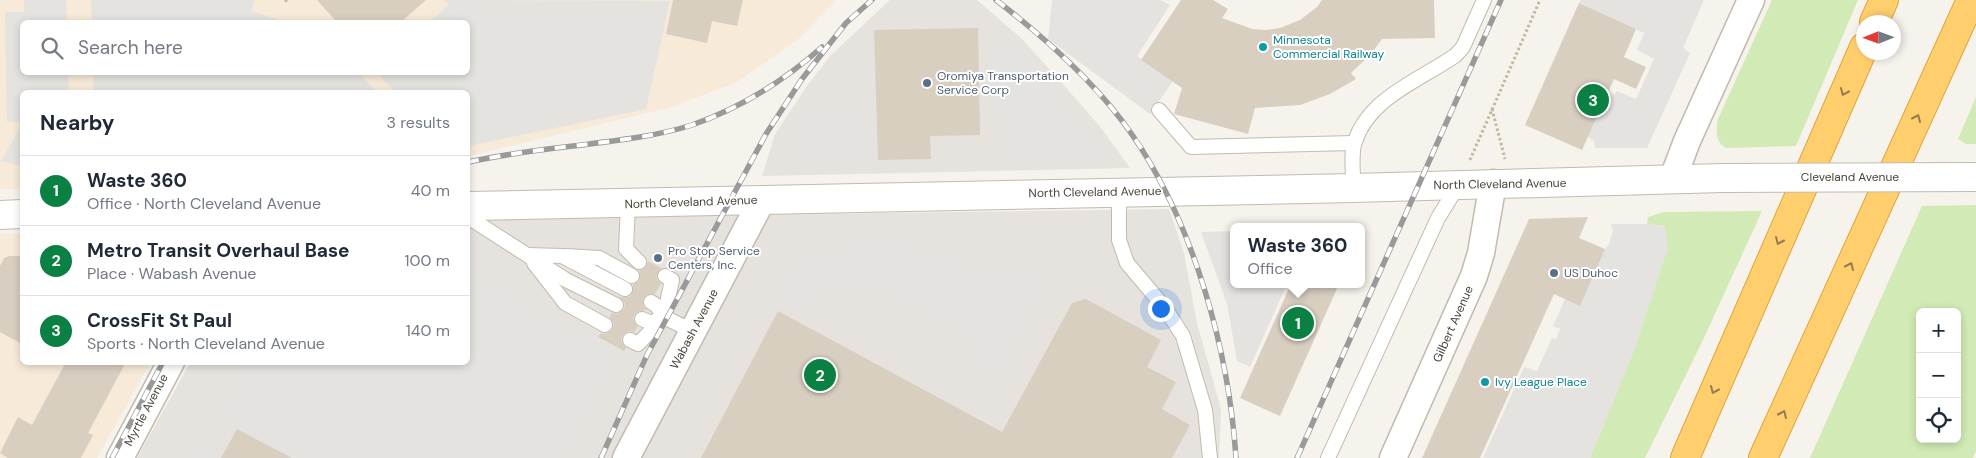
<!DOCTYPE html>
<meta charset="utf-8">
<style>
:root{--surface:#fff;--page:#f6f6f7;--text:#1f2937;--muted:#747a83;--line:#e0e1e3;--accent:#0b8043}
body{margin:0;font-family:"DM Sans",sans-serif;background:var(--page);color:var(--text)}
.controls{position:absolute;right:15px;bottom:15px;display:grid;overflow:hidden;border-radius:8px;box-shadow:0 2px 8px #0003}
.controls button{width:45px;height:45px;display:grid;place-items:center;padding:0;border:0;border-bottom:1px solid var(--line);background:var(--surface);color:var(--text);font:25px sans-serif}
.compass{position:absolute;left:1856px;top:15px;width:45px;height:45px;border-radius:50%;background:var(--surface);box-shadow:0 2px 8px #0003;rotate:269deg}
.you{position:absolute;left:1160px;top:308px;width:18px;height:18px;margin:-12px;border:4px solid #fff;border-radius:50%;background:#1a73e8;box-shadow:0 0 0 8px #1a73e833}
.badge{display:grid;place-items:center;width:32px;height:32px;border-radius:50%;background:var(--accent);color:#fff;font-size:16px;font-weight:700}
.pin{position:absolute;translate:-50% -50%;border:2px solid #fff;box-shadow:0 1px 5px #0006}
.popup{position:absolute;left:1230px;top:223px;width:135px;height:65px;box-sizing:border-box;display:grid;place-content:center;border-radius:8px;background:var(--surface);filter:drop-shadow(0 1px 4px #0005);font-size:16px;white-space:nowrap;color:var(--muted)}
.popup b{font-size:19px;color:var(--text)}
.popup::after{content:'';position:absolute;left:50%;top:100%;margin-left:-10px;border:10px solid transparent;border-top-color:var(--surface)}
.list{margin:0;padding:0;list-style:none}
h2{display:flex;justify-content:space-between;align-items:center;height:65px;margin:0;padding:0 20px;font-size:21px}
h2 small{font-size:16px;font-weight:400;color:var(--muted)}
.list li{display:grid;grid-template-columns:32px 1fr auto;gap:15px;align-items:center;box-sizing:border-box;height:70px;padding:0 20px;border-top:1px solid var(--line)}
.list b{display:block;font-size:19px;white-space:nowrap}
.list p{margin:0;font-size:16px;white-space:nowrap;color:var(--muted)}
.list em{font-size:16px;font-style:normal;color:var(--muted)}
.icon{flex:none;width:28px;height:28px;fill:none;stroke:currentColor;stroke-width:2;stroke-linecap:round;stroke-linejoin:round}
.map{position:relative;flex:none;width:1976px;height:458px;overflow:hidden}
.search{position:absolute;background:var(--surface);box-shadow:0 2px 8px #0003;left:20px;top:20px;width:450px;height:55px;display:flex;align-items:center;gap:12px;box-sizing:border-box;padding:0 18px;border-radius:8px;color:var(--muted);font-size:19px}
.panel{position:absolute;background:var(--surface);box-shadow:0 2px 8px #0003;left:20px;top:90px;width:450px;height:275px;border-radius:8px}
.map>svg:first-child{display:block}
.commercial{fill:#f7ead8;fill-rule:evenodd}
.industrial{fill:#e6e2dd}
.green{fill:#d2eab5;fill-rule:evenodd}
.parking{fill:#e5e3e0}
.building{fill:#d8cfc1}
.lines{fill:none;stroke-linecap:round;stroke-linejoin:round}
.service-casing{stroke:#c2bbae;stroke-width:16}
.minor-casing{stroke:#c2bbae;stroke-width:29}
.tertiary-casing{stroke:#c2bbae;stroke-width:30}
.motorway-casing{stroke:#e0a43c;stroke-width:30}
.path{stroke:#c4b79f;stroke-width:3;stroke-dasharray:2.5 2.5;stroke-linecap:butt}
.service{stroke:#fff;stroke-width:14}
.minor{stroke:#fff;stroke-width:26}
.tertiary{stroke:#fff;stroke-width:28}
.motorway{stroke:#ffcf6e;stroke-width:28}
.rail-casing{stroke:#9a9a9a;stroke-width:5.5}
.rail{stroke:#fff;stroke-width:4;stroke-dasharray:11;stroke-linecap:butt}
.tertiary-bridge-casing{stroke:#c2bbae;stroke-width:30;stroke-linecap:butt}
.tertiary-bridge{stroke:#fff;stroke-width:28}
.oneway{stroke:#937c4e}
.culture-dot{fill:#0f9aa8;stroke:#fff;stroke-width:2}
.service-dot{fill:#5c6f8a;stroke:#fff;stroke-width:2}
.labels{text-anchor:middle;stroke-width:4;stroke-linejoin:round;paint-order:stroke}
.culture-label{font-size:12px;fill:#0d838f;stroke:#fff;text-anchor:start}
.service-label{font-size:12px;fill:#4e5e75;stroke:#fff;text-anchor:start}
.street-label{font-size:12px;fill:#4b4439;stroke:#fff}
</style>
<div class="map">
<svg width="1976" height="458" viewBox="0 0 1976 458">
<rect width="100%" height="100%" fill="#f6f3ec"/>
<g class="commercial">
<path d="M0 0H835L800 38 737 82 672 107 468 156V92H22V189H0ZM22 22H468V72H22Z"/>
<polygon points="22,233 22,362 150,363 97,458 0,458 0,234"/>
</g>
<g class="industrial">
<polygon points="890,0 977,0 1021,38 1063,84 1102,129 1130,168 762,176 775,134 807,86 831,55"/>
<polygon points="1169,209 1184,253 1197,323 1221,409 1219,458 137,458 190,363 468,362 468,219"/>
</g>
<g class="green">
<path d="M1772 0H1858L1796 146 1726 148C1715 142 1716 130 1718 119Z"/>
<polygon points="1976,97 1976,144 1966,144 1958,139"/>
<path d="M1976 205V451L1973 458H1810L1922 206ZM1920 312H1957V439H1920Z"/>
<polygon points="1762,211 1703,340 1645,458 1590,458 1636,345 1665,226 1647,224 1648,217 1664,212"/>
</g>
<g class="parking">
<polygon points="24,0 66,0 67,22 22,22 22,72 68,73 69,92 22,92 22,166 1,161 21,126 19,122 7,122 5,12 24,12"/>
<polygon points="91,0 255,0 251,11 286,22 92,22"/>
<polygon points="444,0 670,1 646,109 468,146 468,92 395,92 377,73 468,72 468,22 429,22 449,5"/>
<polygon points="1052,0 1160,0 1170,5 1137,56 1173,81 1150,114 1048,39"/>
<polygon points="1581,0 1704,0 1683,48 1690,53 1647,148 1595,148 1594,141 1588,137 1608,92 1614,95 1617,91 1636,99 1654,59 1637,50 1644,33 1579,3"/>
<polygon points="1016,44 1118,160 994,162 990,45"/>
<polygon points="93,73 359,73 377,92 94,92"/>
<polygon points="875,100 876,163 786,165 785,128 808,102"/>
<polygon points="1611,224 1647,224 1665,226 1668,248 1636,345 1590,458 1483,458 1524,367 1537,371 1552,338 1556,339 1560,329 1553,326 1565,299 1609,244 1613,231"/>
<polygon points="1234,231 1234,284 1287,284 1250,367 1237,361 1227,304 1201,232"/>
<polygon points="865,238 925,242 994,276 1006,256 1056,280 1003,385 958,360 969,339 873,289 847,289 822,296 805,317 764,291 778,270 795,257 815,246"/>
<polygon points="468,268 625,352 568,458 292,458 212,416 241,363 468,362"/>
<polygon points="210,418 229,428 213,458 189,458"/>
</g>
<g class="building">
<polygon points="317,0 426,0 401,22 337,22"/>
<polygon points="673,0 743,0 737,26 712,21 707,43 666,34"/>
<polygon points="1181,0 1213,0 1228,9 1222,18 1252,29 1266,30 1280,28 1300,20 1317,7 1322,0 1434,0 1435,38 1382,39 1371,54 1351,73 1356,79 1330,94 1300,105 1255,108 1248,134 1174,114 1182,88 1141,60"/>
<polygon points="1579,3 1636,29 1624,57 1646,67 1636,89 1614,79 1582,150 1525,125"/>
<polygon points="978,28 980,135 930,136 931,159 878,160 874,30"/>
<polygon points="1588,217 1579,238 1605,249 1580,306 1554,294 1480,458 1422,458 1529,219"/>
<polygon points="9,256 22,256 22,344 0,332 0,266 4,258"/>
<polygon points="648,261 661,268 656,277 661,284 655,294 648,294 644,298 643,305 647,310 637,312 634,315 633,320 638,326 634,332 629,331 622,336 621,341 626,348 624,351 598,337 601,333 606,334 612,330 614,324 609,317 612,313 617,314 624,309 625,304 620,297 629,297 632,293 633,285 640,280 639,271 645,268"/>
<polygon points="1291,284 1339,284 1280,416 1240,398"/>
<polygon points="1086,299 1161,340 1147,367 1176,382 1162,409 1190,425 1172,458 701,458 778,311 1002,432 1072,303"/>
<polygon points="66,362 126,362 88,433 93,435 81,458 8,458 0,453 18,417 32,425"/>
<polygon points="237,429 292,458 221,458"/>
</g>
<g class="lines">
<g class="service-casing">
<g id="service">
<polyline points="1159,110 1191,147 1354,143"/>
<path d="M1353 188C1354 174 1350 155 1355 142 1368 98 1422 79 1456 55L1463 47 1484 0"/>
<polyline points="1119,192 1119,240 1127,263 1165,308 1183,336 1205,410 1210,458"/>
<polyline points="628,204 626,249 639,262"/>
<polyline points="468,217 566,280 616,305"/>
<polyline points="528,255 562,256 625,289"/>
<polyline points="567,256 599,258 632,276"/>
<polyline points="534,263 565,303 605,325"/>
<polyline points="651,302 657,306 664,317 692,331"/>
<polyline points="642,319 651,323 663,317"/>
<polyline points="630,340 638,344 664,317 672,280 665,276"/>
<polyline points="1328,458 1438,218 1459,184"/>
</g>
</g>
<g class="minor-casing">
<g id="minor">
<polyline points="1673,178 1687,141 1751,0"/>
<polyline points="120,458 171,362"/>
<polyline points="626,458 762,200"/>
<polyline points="1393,458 1474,276 1481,253 1493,183"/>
</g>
</g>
<g class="tertiary-casing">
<g id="tertiary">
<polyline points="468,206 1353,188 1723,178"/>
<polyline points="0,215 22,214"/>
</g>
</g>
<g class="motorway-casing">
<g id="motorway">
<polyline points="1874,22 1884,0"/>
<polyline points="1685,458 1864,47"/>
<polyline points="1763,458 1971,0"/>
</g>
</g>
<g class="path">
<polyline points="286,2 286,0"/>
<polyline points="1492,109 1505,159"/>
<polyline points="1470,160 1540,0"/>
</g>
<use href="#service" class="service"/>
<use href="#minor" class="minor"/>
<use href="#tertiary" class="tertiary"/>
<use href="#motorway" class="motorway"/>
<g class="rail-casing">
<g id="rail">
<path d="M996 0C1044 37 1099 86 1133 136 1194 225 1229 351 1236 458"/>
<path d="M468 162C502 155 537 150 573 146 612 141 654 137 692 125 740 108 784 81 822 47"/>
<polyline points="112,458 163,362"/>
<polyline points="601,458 647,355 766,134 802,79 846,23 872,0"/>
<polyline points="1297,458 1501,0"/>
</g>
</g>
<use href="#rail" class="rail"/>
<g class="tertiary-bridge-casing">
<polyline id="tertiary-bridge" points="1723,178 1976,177"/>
</g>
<use href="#tertiary-bridge" class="tertiary-bridge"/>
</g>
<defs><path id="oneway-chevron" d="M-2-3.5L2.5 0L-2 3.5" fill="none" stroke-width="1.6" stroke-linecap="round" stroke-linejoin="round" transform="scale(1.25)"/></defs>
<g class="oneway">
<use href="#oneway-chevron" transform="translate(1844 92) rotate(114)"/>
<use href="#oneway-chevron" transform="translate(1917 118) rotate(-66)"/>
<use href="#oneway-chevron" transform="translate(1779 241) rotate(114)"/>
<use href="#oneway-chevron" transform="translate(1850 266) rotate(-66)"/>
<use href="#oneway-chevron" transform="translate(1714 390) rotate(114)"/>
<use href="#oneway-chevron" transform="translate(1783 414) rotate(-66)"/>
</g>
<g class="culture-dot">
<circle cx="1263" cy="47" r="5"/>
<circle cx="1485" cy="382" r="5"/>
</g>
<g class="service-dot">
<circle cx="927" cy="83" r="5"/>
<circle cx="658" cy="258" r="5"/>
<circle cx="1554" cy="273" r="5"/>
</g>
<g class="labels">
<g class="culture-label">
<text x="1273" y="44">Minnesota<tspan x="1273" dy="14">Commercial Railway</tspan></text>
<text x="1495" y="386">Ivy League Place</text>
</g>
<g class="service-label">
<text x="937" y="80">Oromiya Transportation<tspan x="937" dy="14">Service Corp</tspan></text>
<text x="668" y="255">Pro Stop Service<tspan x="668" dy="14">Centers, Inc.</tspan></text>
<text x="1564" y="277">US Duhoc</text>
</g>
<g class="street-label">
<text x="1850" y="181">Cleveland Avenue</text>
<text transform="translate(1500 184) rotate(-1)" y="4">North Cleveland Avenue</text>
<text transform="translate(1095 192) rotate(-1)" y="4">North Cleveland Avenue</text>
<text transform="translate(691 202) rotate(-2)" y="4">North Cleveland Avenue</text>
<text transform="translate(1453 324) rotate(-66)" y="4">Gilbert Avenue</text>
<text transform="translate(694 329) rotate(-62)" y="4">Wabash Avenue</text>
<text transform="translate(146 410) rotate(-62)" y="4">Myrtle Avenue</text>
</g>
</g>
</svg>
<div class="controls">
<button>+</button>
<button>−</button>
<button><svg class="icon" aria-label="locate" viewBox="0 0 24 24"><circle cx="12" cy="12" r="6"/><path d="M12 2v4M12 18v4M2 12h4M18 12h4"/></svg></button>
</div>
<svg class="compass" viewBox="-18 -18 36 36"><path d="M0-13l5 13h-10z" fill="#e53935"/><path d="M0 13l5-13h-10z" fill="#747a83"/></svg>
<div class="you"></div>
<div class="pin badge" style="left:1298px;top:323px">1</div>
<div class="popup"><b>Waste 360</b>Office</div>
<div class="pin badge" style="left:820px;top:375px">2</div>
<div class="pin badge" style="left:1593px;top:100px">3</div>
<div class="search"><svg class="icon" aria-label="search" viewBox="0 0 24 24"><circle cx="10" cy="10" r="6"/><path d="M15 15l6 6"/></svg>Search here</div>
<section class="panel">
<h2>Nearby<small>3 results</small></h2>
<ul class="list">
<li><span class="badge">1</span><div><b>Waste 360</b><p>Office · North Cleveland Avenue</p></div><em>40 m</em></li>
<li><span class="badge">2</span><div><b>Metro Transit Overhaul Base</b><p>Place · Wabash Avenue</p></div><em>100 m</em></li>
<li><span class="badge">3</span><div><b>CrossFit St Paul</b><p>Sports · North Cleveland Avenue</p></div><em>140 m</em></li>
</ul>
</section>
</div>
